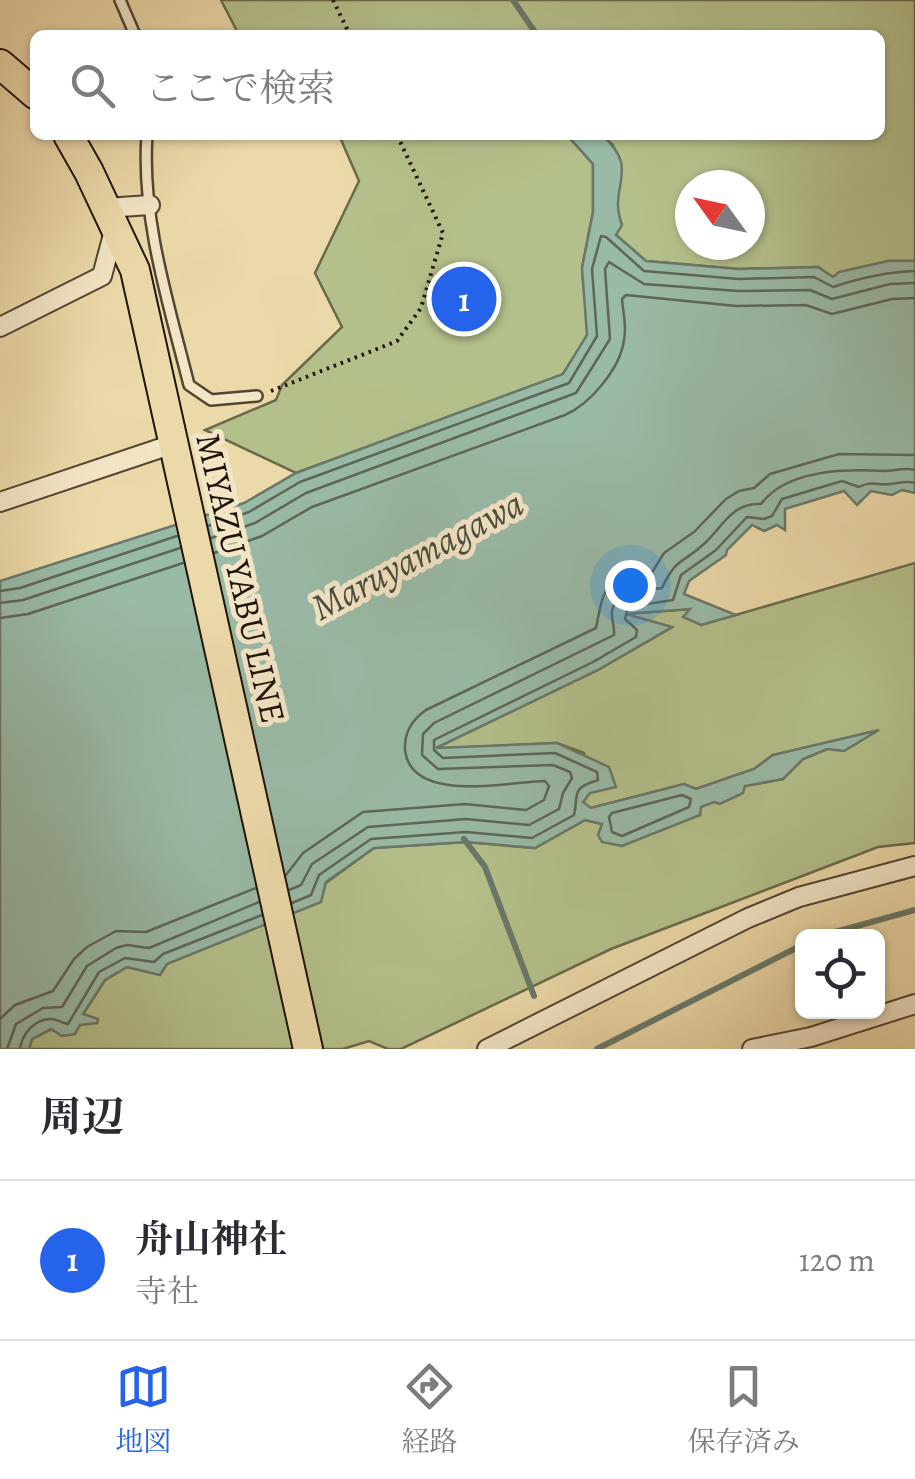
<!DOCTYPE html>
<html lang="ja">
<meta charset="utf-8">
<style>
:root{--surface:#fff;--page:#f7f7f7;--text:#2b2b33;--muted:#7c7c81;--line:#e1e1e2;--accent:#2563eb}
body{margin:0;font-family:Alegreya,"Noto Serif JP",serif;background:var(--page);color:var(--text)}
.controls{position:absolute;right:30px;bottom:30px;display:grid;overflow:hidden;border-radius:15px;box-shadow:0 2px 8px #0004}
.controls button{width:90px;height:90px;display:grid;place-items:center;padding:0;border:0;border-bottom:2px solid var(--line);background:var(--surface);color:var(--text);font:50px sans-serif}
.compass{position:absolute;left:675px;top:170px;width:90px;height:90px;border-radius:50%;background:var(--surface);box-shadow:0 2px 8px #0004;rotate:303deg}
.you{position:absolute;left:630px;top:585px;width:35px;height:35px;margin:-25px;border:8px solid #fff;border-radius:50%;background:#1a73e8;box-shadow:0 0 0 15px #1a73e833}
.badge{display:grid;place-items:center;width:65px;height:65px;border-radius:50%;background:var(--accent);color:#fff;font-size:32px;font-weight:700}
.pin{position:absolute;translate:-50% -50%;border:5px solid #fff;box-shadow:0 2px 10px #0006}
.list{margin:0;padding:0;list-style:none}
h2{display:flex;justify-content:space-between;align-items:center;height:130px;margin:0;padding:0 40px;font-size:42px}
h2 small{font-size:32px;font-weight:400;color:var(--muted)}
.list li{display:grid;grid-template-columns:65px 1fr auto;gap:30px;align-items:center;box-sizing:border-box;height:160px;padding:0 40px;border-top:2px solid var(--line)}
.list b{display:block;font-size:38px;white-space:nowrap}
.list p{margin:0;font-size:32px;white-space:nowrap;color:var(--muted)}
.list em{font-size:32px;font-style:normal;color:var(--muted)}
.icon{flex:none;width:55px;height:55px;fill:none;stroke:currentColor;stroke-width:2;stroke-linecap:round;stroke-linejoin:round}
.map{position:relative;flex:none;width:915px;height:1049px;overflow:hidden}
.search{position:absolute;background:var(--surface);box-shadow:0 2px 8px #0004;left:30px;right:30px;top:30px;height:110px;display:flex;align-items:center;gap:25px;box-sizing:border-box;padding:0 35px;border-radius:15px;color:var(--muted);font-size:38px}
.sheet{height:290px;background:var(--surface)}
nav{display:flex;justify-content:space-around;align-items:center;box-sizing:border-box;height:140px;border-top:2px solid var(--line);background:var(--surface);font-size:28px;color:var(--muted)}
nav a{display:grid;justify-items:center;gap:5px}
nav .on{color:var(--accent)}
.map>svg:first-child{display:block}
.green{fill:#b4c08b;stroke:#6a6a4a;stroke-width:2.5;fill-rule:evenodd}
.water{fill:#99baa7;stroke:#697868;stroke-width:2.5}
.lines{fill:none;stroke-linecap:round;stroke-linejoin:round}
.shore{stroke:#5c6758;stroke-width:2.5}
.stream{stroke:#697868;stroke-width:6}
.service-casing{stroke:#534532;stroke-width:14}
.minor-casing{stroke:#534532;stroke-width:22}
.primary-casing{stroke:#20140a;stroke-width:32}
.path{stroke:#20140a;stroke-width:4;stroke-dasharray:2.5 5;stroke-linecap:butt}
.service{stroke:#f3e6c7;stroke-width:9}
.minor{stroke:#f3e6c7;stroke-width:18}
.primary{stroke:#ecd9a9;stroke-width:28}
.labels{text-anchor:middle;stroke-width:10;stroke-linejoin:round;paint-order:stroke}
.street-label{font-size:35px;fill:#20140a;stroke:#f3e6c7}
.water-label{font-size:38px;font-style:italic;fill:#4a4e41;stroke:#f3e6c7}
</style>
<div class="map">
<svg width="915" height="1049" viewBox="0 0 915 1049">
<rect width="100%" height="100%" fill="#ecd9a9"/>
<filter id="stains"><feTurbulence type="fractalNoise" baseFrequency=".002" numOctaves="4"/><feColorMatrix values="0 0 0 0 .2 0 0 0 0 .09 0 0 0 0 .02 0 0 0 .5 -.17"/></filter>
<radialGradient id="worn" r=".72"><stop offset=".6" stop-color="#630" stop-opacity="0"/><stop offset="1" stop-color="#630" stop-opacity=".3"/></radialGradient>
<g class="green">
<path d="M221 0H915V261H888L834 278 818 267 739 269 646 261 616 235 613 145 602 135H880V35H239ZM690 185H750V245H690Z"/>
<polygon points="339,135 567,135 593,164 593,212 582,268 588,335 563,374 552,380 296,473 205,430 276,400 282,385 342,327 315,273 359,181"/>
<polygon points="915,563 915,843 878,847 611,949 401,1049 388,1049 369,1041 343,1049 29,1049 32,1039 83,1014 105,980 127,967 160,974 166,964 326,883 374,848 466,842 535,848 585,820 602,824 700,815 700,807 745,786 783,779 803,759 827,749 813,747 773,755 754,769 696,789 684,784 591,808 582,803 590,793 584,753 557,743 433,749 598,670 671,628 622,614 692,609 701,625"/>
</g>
<path class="water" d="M567 135H602C642 170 607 186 622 225L616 235 646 261 739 269 818 267 833 277 839 272 888 261H915V493L902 490 892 495 871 491 857 505 844 491 785 509V530L777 525 764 531 752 525 727 550 726 555 689 581 684 594 736 615 701 625 683 617 690 609 626 614 672 627 598 670 436 748 557 743 609 767 616 787 590 793 583 802 591 808 684 784 696 789 754 769 773 755 879 730 844 751 827 749 803 759 783 779 745 786 743 793 720 804 714 802 701 807 700 815 622 846 602 842 598 835 602 824 585 820 535 848 466 842 374 848 326 882 321 902 167 964 160 975 127 967 105 980 83 1014 98 1019 97 1023 80 1025 75 1034 62 1036 51 1029 32 1039 29 1049H0V581L244 503 296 473 563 374 587 335 582 268 593 212V164Z"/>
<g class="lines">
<g class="shore">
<path d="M208 526 249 512 300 482 569 383 597 336 592 269 601 236 606 237 644 271 739 279 814 277 833 287C860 278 885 272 915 271"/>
<polyline points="211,538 255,523 306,493 576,393 610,339 605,269 609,262 644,284 738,291 810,290 832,299 890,284 915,283"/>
<path d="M214 553 262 536 312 507 565 415C590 404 620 369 624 340 627 327 623 312 622 299L626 295 736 306 806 305 832 314 892 299 915 298"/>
<polyline points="0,591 20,588 177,536"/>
<polyline points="0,603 23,600 180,548"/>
<polyline points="0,618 28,614 183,563"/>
<polygon points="682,795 691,799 689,807 622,836 612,832 609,817 612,813"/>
<path d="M286 875 303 853 363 812 465 804 526 810 544 800 549 786 545 781C507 782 411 804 405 750 404 732 413 719 426 710L596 628C605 583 603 582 651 574L664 553 694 532 726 499 739 491 754 488 770 474 839 454 915 455"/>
<path d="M289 890 301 885 312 864 368 827 466 819 529 825 559 809 563 793 572 778 570 772 553 765 438 769 422 755 423 734 434 723 614 635C615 627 611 619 612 611 617 587 644 591 662 588 676 557 683 564 705 543 723 526 733 502 761 504 787 469 846 469 884 471 895 471 903 467 915 470"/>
<path d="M292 903 311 895 319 875 371 839 466 832 532 838 574 815C579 793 570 789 598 780L597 772 555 753 443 758 434 750V740L593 662 636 637 637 630 625 619 628 607 673 600 681 575 716 550 747 517 764 519 772 516 782 499 842 481 859 487C872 480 878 486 891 484 901 483 904 480 915 483"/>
<polyline points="0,1019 15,1005 53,991 74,959 87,947 116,931 146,932 256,888"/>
<polyline points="7,1049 16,1024 43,1008 62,1007 87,966 116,948 127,945 149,948 259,902"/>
<path d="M20 1049C22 1034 34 1019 51 1019 57 1019 62 1023 68 1024L99 972 125 958 154 962 163 954 262 915"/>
</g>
<g class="stream">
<polyline points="513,0 537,35"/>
<polyline points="464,839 485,867 534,996"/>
<polyline points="821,936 915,910"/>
<polyline points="597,1049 802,945"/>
</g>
<g class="service-casing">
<g id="service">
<polyline points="120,0 135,35"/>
<path d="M147 135C141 218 169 305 189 385L211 400 257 396"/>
</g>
</g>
<g class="minor-casing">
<g id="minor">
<polyline points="106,208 150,205"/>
<polyline points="0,327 102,276 115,227"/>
<polyline points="0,502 173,444"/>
<polyline points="487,1049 748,918 799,897 915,866"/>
<polyline points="752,1049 811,1037 915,1004"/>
</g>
</g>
<g class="primary-casing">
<g id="primary">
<polyline points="0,64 35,94"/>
<polyline points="68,135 89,172 135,270 308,1049"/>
</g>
</g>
<g class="path">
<polyline points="333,0 350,35"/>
<polyline points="271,391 397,341 421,308 443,233 397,135"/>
</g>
<use href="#service" class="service"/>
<use href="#minor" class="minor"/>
<use href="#primary" class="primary"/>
</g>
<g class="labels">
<g class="street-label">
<text transform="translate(241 578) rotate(77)" y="12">MIYAZU YABU LINE</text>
</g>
<g class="water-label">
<text transform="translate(417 555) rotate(-28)" y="13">Maruyamagawa</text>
</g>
</g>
<rect width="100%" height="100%" filter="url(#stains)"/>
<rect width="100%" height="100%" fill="url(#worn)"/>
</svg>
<div class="controls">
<button><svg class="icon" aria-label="locate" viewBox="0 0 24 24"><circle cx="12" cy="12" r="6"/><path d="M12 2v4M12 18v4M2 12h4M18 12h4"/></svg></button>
</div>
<svg class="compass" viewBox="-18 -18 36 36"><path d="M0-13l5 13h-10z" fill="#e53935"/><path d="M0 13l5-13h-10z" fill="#7c7c81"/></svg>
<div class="you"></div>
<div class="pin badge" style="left:464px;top:299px">1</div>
<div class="search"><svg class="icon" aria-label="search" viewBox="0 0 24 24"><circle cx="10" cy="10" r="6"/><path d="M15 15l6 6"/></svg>ここで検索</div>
</div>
<section class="sheet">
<h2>周辺<small></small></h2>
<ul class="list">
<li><span class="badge">1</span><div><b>舟山神社</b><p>寺社</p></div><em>120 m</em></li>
</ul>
</section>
<nav>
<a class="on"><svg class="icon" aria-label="map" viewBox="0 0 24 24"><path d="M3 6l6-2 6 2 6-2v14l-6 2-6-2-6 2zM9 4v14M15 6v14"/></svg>地図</a>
<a><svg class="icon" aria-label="directions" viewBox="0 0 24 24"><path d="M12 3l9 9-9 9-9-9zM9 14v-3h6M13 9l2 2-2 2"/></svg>経路</a>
<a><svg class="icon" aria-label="saved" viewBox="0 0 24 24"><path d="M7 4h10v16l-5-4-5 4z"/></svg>保存済み</a>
</nav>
